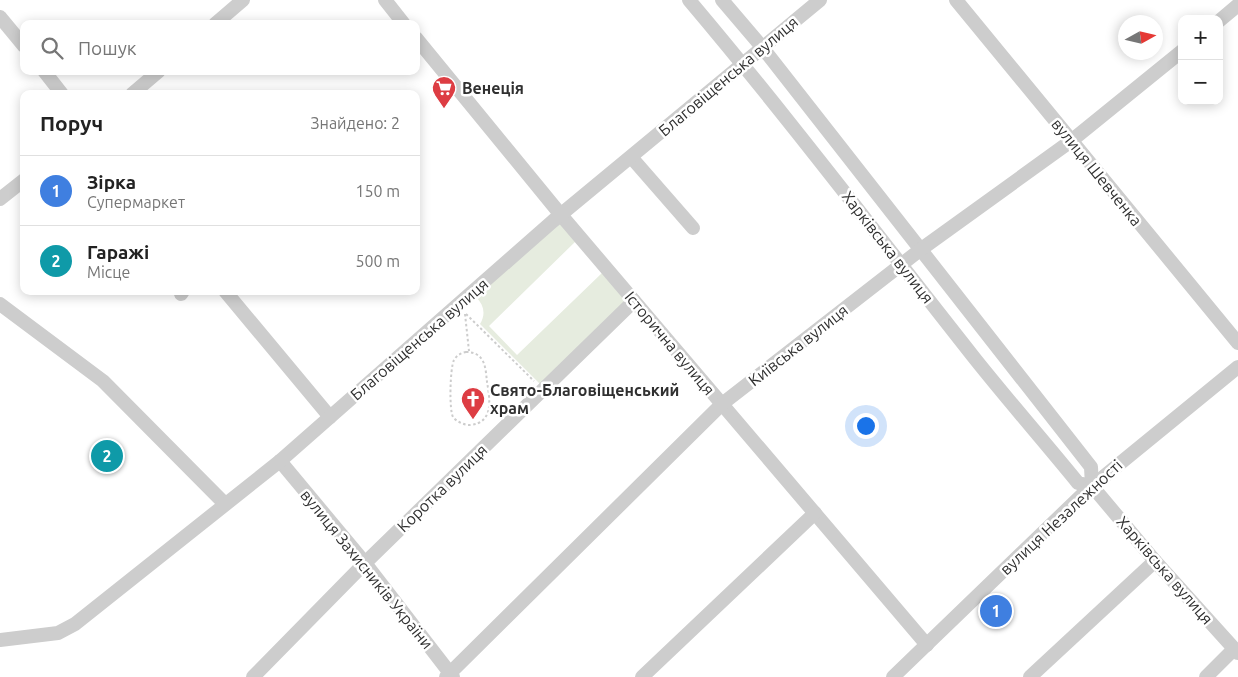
<!DOCTYPE html>
<html lang="uk">
<meta charset="utf-8">
<style>
:root{--surface:#fff;--page:#f6f6f6;--text:#222;--muted:#767676;--line:#e0e0e0;--accent:#dd3d43}
body{margin:0;font-family:Ubuntu,sans-serif;background:var(--page);color:var(--text)}
.controls{position:absolute;right:15px;top:15px;display:grid;overflow:hidden;border-radius:10px;box-shadow:0 2px 12px #0003}
.controls button{width:45px;height:45px;display:grid;place-items:center;padding:0;border:0;border-bottom:1px solid var(--line);background:var(--surface);color:var(--text);font:25px sans-serif}
.compass{position:absolute;left:1118px;top:15px;width:45px;height:45px;border-radius:50%;background:var(--surface);box-shadow:0 2px 12px #0003;rotate:82deg}
.you{position:absolute;left:865px;top:425px;width:18px;height:18px;margin:-12px;border:4px solid #fff;border-radius:50%;background:#1a73e8;box-shadow:0 0 0 8px #1a73e833}
.badge{display:grid;place-items:center;width:32px;height:32px;border-radius:50%;background:var(--accent);color:#fff;font-size:16px;font-weight:700}
.pin{position:absolute;translate:-50% -50%;border:2px solid #fff;box-shadow:0 1px 5px #0006}
.list{margin:0;padding:0;list-style:none}
h2{display:flex;justify-content:space-between;align-items:center;height:65px;margin:0;padding:0 20px;font-size:21px}
h2 small{font-size:16px;font-weight:400;color:var(--muted)}
.list li{display:grid;grid-template-columns:32px 1fr auto;gap:15px;align-items:center;box-sizing:border-box;height:70px;padding:0 20px;border-top:1px solid var(--line)}
.list b{display:block;font-size:19px;white-space:nowrap}
.list p{margin:0;font-size:16px;white-space:nowrap;color:var(--muted)}
.list em{font-size:16px;font-style:normal;color:var(--muted)}
.icon{flex:none;width:28px;height:28px;fill:none;stroke:currentColor;stroke-width:2;stroke-linecap:round;stroke-linejoin:round}
.map{position:relative;flex:none;width:1238px;height:677px;overflow:hidden}
.search{position:absolute;background:var(--surface);box-shadow:0 2px 12px #0003;left:20px;top:20px;width:400px;height:55px;display:flex;align-items:center;gap:12px;box-sizing:border-box;padding:0 18px;border-radius:10px;color:var(--muted);font-size:19px}
.panel{position:absolute;background:var(--surface);box-shadow:0 2px 12px #0003;left:20px;top:90px;width:400px;height:205px;border-radius:10px}
.map>svg:first-child{display:block}
.green{fill:#e6ecdf}
.lines{fill:none;stroke-linecap:round;stroke-linejoin:round}
.path{stroke:#cdcdcd;stroke-width:2;stroke-dasharray:2.5 2.5;stroke-linecap:butt}
.minor{stroke:#cdcdcd;stroke-width:14}
.labels{text-anchor:middle;stroke-width:5;stroke-linejoin:round;paint-order:stroke}
.street-label{font-size:16px;fill:#303030;stroke:#fff}
.poi-label{font-size:16px;font-weight:bold;fill:#303030;stroke:#fff;text-anchor:start}
</style>
<div class="map">
<svg width="1238" height="677" viewBox="0 0 1238 677">
<rect width="100%" height="100%" fill="#fff"/>
<path class="green" d="M561 222 576 241 489 326 517 355 602 273 626 300 540 384 480 324C486 314 484 305 476 297Z"/>
<g class="lines">
<g class="path">
<polyline points="465,314 469,351"/>
<polyline points="466,314 534,381"/>
<path d="M466 352C471 352 476 353 480 357 486 363 486 374 487 382 490 399 494 423 470 425 464 425 457 422 453 417 449 410 450 368 454 360 457 355 461 353 466 352Z"/>
</g>
<g class="minor">
<polyline points="385,0 404,24"/>
<path d="M689 0C787 116 878 236 972 355 1006 398 1043 440 1078 483L1092 486"/>
<polyline points="722,0 762,47 1091,467 1092,486 1155,561 1238,653"/>
<polyline points="956,0 1238,343"/>
<polyline points="0,17 24,46"/>
<polyline points="1219,21 1238,5"/>
<polyline points="215,24 243,0"/>
<polyline points="416,38 561,215 927,645"/>
<polyline points="44,71 62,94"/>
<polyline points="132,94 159,71"/>
<polyline points="631,157 693,228"/>
<polyline points="0,199 24,180"/>
<polyline points="225,291 330,417"/>
<polyline points="181,294 183,291"/>
<polyline points="0,304 103,381 225,504"/>
<polyline points="280,461 365,563 453,677"/>
<polyline points="0,640 58,633 75,624 280,461 553,221 820,0"/>
<polyline points="253,677 365,563 634,301"/>
<polyline points="446,677 722,404 920,250 1071,141 1182,51"/>
<polyline points="642,677 815,513"/>
<polyline points="893,677 1085,492 1238,367"/>
<polyline points="1030,677 1155,561"/>
<polyline points="1206,677 1234,649"/>
</g>
</g>
<defs>
<g id="supermarket-pin" transform="scale(1.25)"><path d="M0 17L-7.5 6A9.5 9.5 0 1 1 7.5 6Z" fill="#dd3d43" stroke="#fff"/><path d="M-6-5.5h2.5l.6 2H6L4.5 2H-2.5L-4.4-4H-6ZM-1.5 3.2a1.3 1.3 0 1 0 .1 0ZM3 3.2a1.3 1.3 0 1 0 .1 0Z" fill="#fff"/></g>
<g id="church-pin" transform="scale(1.25)"><path d="M0 17L-7.5 6A9.5 9.5 0 1 1 7.5 6Z" fill="#dd3d43" stroke="#fff"/><path d="M-1.2-6h2.4v3.5h3.3v2.4h-3.3V6h-2.4V-.1h-3.3v-2.4h3.3Z" fill="#fff"/></g>
</defs>
<g fill-rule="evenodd">
<use href="#supermarket-pin" x="444" y="88"/>
<use href="#church-pin" x="473" y="399"/>
</g>
<g class="labels">
<g class="street-label">
<text transform="translate(728 76) rotate(-40)" y="6">Благовіщенська вулиця</text>
<text transform="translate(1097 172) rotate(51)" y="6">вулиця Шевченка</text>
<text transform="translate(888 247) rotate(52)" y="6">Харківська вулиця</text>
<text transform="translate(419 339) rotate(-41)" y="6">Благовіщенська вулиця</text>
<text transform="translate(670 343) rotate(50)" y="6">Історична вулиця</text>
<text transform="translate(798 345) rotate(-38)" y="6">Київська вулиця</text>
<text transform="translate(442 488) rotate(-44)" y="6">Коротка вулиця</text>
<text transform="translate(1061 517) rotate(-43)" y="6">вулиця Незалежності</text>
<text transform="translate(367 569) rotate(51)" y="6">вулиця Захисників України</text>
<text transform="translate(1165 570) rotate(49)" y="6">Харківська вулиця</text>
</g>
<g class="poi-label">
<text x="462" y="94">Венеція</text>
<text x="490" y="396">Свято-Благовіщенський<tspan x="490" dy="18">храм</tspan></text>
</g>
</g>
</svg>
<div class="controls">
<button>+</button>
<button>−</button>
</div>
<svg class="compass" viewBox="-18 -18 36 36"><path d="M0-13l5 13h-10z" fill="#e53935"/><path d="M0 13l5-13h-10z" fill="#767676"/></svg>
<div class="you"></div>
<div class="pin badge" style="left:996px;top:611px;background:#3f7fe0">1</div>
<div class="pin badge" style="left:107px;top:456px;background:#0f9aa8">2</div>
<div class="search"><svg class="icon" aria-label="search" viewBox="0 0 24 24"><circle cx="10" cy="10" r="6"/><path d="M15 15l6 6"/></svg>Пошук</div>
<section class="panel">
<h2>Поруч<small>Знайдено: 2</small></h2>
<ul class="list">
<li><span class="badge" style="background:#3f7fe0">1</span><div><b>Зірка</b><p>Супермаркет</p></div><em>150 m</em></li>
<li><span class="badge" style="background:#0f9aa8">2</span><div><b>Гаражі</b><p>Місце</p></div><em>500 m</em></li>
</ul>
</section>
</div>
